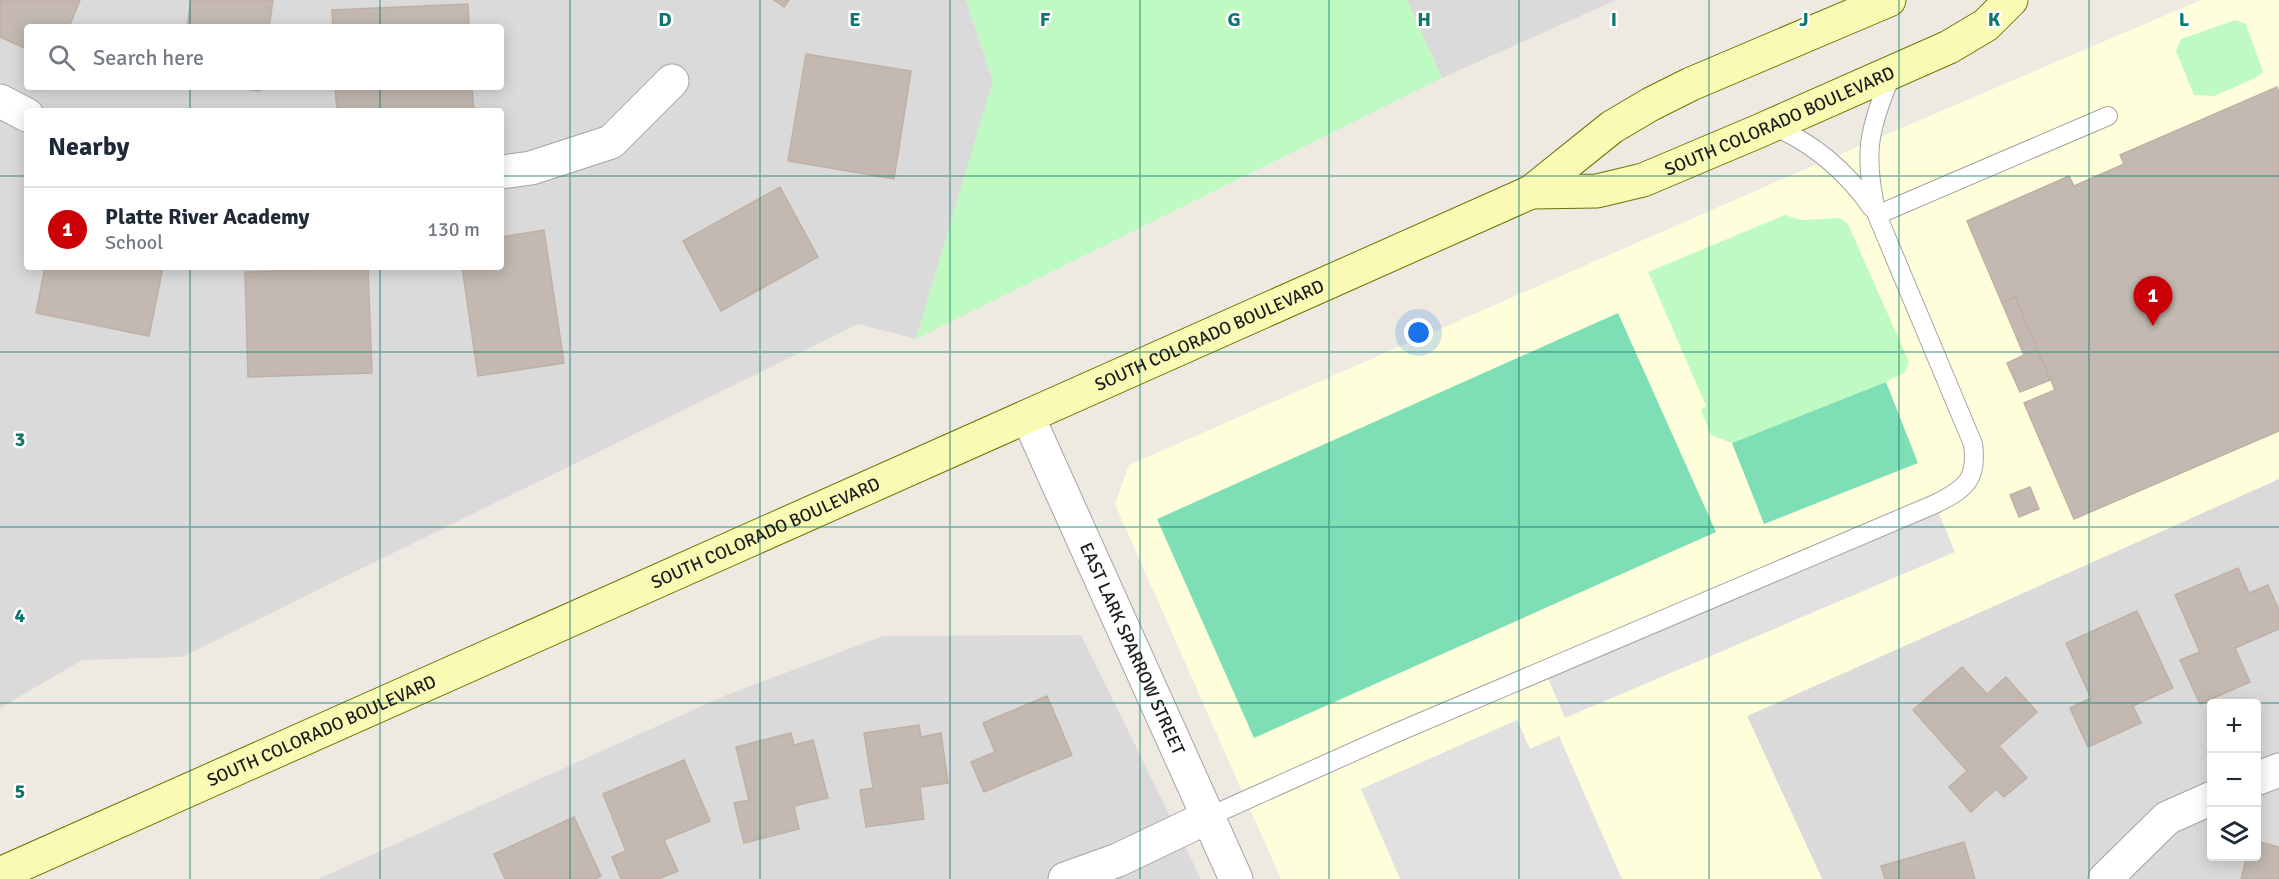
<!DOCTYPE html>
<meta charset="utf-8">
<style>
:root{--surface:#fff;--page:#f2f2f3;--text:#1f2937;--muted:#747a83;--line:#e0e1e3;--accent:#ca0006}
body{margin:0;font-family:Signika,sans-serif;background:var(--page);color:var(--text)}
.controls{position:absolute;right:18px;bottom:18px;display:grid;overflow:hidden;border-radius:6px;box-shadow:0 3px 15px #0003}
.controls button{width:54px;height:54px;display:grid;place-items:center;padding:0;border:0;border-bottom:2px solid var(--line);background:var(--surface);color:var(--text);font:30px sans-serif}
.you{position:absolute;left:1419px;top:333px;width:21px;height:21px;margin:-15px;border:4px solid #fff;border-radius:50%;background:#1a73e8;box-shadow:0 0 0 9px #1a73e833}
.badge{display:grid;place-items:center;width:39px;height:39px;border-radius:50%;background:var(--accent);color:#fff;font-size:20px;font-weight:700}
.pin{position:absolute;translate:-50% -50px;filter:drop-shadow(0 2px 3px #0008)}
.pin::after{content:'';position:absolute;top:32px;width:21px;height:18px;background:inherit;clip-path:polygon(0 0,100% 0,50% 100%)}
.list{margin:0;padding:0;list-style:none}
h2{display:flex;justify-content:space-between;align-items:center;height:78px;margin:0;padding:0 24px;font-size:26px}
h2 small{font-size:20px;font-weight:400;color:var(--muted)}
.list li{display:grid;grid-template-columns:39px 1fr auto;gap:18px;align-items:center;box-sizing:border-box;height:84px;padding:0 24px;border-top:2px solid var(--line)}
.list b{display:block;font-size:22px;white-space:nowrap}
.list p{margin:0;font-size:20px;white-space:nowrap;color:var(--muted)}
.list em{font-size:20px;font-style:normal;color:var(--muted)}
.icon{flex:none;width:33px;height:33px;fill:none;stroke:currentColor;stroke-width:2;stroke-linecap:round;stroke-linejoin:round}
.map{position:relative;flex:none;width:2279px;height:879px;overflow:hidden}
.search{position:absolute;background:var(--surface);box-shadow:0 3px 15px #0003;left:24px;top:24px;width:480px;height:66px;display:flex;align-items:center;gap:15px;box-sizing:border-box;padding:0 21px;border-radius:6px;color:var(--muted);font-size:22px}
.panel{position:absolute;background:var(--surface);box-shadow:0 3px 15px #0003;left:24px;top:108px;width:480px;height:162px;border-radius:6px}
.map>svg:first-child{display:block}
.residential{fill:#dbdada;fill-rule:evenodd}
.education{fill:#fffedb}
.park{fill:#befac1}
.pitch{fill:#7edfb7}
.parking{fill:#e1e1e1}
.building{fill:#c3b9b2;stroke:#c0b0a4;stroke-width:1.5}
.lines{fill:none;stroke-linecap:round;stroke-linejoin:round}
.service-casing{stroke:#a4a4a4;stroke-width:20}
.minor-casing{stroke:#a4a4a4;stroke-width:35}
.secondary-casing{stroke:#6c7503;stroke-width:35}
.service{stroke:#fff;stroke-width:18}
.minor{stroke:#fff;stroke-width:33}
.secondary{stroke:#f9fab4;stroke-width:33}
.grid{fill:none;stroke:#0f766e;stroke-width:1.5;stroke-opacity:0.55}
.labels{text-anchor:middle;stroke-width:5;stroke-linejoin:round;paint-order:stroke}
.street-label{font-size:18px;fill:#1d1d1d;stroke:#fff}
.grid-label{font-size:20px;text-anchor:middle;font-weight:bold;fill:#0f766e;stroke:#fff;stroke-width:5;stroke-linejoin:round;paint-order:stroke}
</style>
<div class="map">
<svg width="2279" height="879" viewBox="0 0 2279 879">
<rect width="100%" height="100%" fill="#eeeae2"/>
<g class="residential">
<path d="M0 0H966L993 81 916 339 858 324 182 657 82 660 0 708ZM27 27H501V87H27ZM27 111H501V267H27Z"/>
<polygon points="1407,0 1616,0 1442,78"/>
<path d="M2279 479V879H1822L1747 716ZM2212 704H2256V856H2212Z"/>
<polygon points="1081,635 1201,879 318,879 724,696 883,636"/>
</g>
<polygon class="education" points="2201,0 2279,0 2279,479 1747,716 1822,879 1281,879 1115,504 1129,465 1794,174"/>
<g class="park">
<polygon points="966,0 1407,0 1442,78 916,339 993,81"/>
<polygon points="2235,20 2246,24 2263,72 2255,78 2214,96 2194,95 2176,51 2181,39"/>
<polygon points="1785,215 1801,220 1840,218 1848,224 1909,362 1904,373 1886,382 1732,443 1711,435 1701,410 1706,406 1648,272"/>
</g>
<g class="pitch">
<polygon points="1618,313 1716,532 1254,738 1157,519"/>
<polygon points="1886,382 1918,463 1764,524 1732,443"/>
</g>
<g class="parking">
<polygon points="1935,504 1955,552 1565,718 1544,669"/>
<polygon points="1517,720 1530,749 1559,736 1622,879 1400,879 1361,789"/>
</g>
<g class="building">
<polygon points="0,0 80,0 69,27 27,27 27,49 0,37"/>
<polygon points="191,0 273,0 269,27 187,27"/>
<polygon points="774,0 789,0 784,7"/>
<polygon points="468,4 469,27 333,27 332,10"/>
<polygon points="806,54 911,71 894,179 788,161"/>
<polygon points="232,87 260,87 260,91"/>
<polygon points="335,87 472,87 474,111 337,111"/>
<polygon points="2277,87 2279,92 2279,431 2074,519 2024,403 2055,390 2015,297 2002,303 1967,221 2069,176 2074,186 2124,164 2120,155"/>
<polygon points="780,187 818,257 721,311 683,241"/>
<polygon points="544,230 564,363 478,376 462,267 501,267 501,237"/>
<polygon points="45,267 163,267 149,336 36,313"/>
<polygon points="368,268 372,373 248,377 245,272"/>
<polygon points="2015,297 2037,349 2024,355 2002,303"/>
<polygon points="2037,349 2050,380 2020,392 2007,363"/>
<polygon points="2030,487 2039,509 2019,517 2010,495"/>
<polygon points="2238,568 2249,593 2268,585 2279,610 2279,629 2235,648 2250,682 2200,704 2180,660 2200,652 2175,595"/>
<polygon points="2137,611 2173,688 2133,706 2141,723 2088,747 2070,708 2091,698 2066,643"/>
<polygon points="1962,667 1987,694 2006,677 2037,712 1999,746 2027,778 2004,797 1996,789 1971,812 1949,787 1967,771 1913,710"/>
<polygon points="1047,696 1072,755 984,792 971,762 995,752 983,723"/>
<polygon points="919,725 921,737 941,733 948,783 920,787 924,819 866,827 860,790 873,788 864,733"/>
<polygon points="791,733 794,745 813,740 828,798 794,806 799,829 744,843 734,803 749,800 736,747"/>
<polygon points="684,760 710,821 664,840 678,871 658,879 621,879 612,857 626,851 603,794"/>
<polygon points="574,817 601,876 595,879 505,879 494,854"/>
<polygon points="2256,841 2279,847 2279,879 2241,879 2247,856 2256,856"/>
<polygon points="1964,842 1975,879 1885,879 1881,866"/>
</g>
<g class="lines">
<g class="service-casing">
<g id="service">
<path d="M1771 125C1814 143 1846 171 1872 208"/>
<polyline points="1877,215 2108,116"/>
<path d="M1208 817 1391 735 1935 504C1965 489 1978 480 1973 444L1877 215C1863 155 1868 129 1892 74"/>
</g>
</g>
<g class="minor-casing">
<g id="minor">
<polyline points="0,101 27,115"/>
<polyline points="501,172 531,168 611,142 672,81"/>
<path id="s1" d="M1028 417 1236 879"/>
<polyline points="2256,779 2279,770"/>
<polyline points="1065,879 1118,860 1208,817"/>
<polyline points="2105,879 2167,818 2212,798"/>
</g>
</g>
<g class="secondary-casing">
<g id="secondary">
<path id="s2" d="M1531 192 1597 191 1643 180 1759 131 1949 47 1986 25 2011 0"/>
<path id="s3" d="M0 874 1531 192 1612 127 1651 104 1691 84 1889 0"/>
</g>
</g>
<use href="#service" class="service"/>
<use href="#minor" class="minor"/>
<use href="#secondary" class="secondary"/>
</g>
<path class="grid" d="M190 0V27M380 0V27M570 0V879M760 0V879M950 0V879M1140 0V879M1329 0V879M1519 0V879M1709 0V879M1899 0V879M2089 0V879M190 87V111M380 87V111M0 176H27M501 176H2279M190 267V879M380 267V879M0 352H2279M0 527H2279M0 703H2279"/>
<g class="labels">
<g class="street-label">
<text dy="6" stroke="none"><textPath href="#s2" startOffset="262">SOUTH COLORADO BOULEVARD</textPath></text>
<text dy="6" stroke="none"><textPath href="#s3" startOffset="1324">SOUTH COLORADO BOULEVARD</textPath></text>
<text dy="6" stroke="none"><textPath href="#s3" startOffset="838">SOUTH COLORADO BOULEVARD</textPath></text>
<text dy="6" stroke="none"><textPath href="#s1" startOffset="254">EAST LARK SPARROW STREET</textPath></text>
<text dy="6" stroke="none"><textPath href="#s3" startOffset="352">SOUTH COLORADO BOULEVARD</textPath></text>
</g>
</g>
<g class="grid-label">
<text x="665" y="26">D</text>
<text x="855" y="26">E</text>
<text x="1045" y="26">F</text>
<text x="1234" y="26">G</text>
<text x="1424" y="26">H</text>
<text x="1614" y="26">I</text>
<text x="1804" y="26">J</text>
<text x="1994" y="26">K</text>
<text x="2184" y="26">L</text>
<text x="20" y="446">3</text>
<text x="20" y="622">4</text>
<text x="20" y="798">5</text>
</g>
</svg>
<div class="controls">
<button>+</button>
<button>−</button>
<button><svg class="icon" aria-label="layers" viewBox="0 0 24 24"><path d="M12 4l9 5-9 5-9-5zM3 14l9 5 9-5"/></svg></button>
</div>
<div class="you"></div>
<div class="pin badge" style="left:2153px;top:326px">1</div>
<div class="search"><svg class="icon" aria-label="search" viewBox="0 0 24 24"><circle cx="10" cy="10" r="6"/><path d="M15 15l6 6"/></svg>Search here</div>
<section class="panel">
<h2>Nearby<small></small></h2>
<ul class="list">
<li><span class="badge">1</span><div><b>Platte River Academy</b><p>School</p></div><em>130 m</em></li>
</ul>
</section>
</div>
